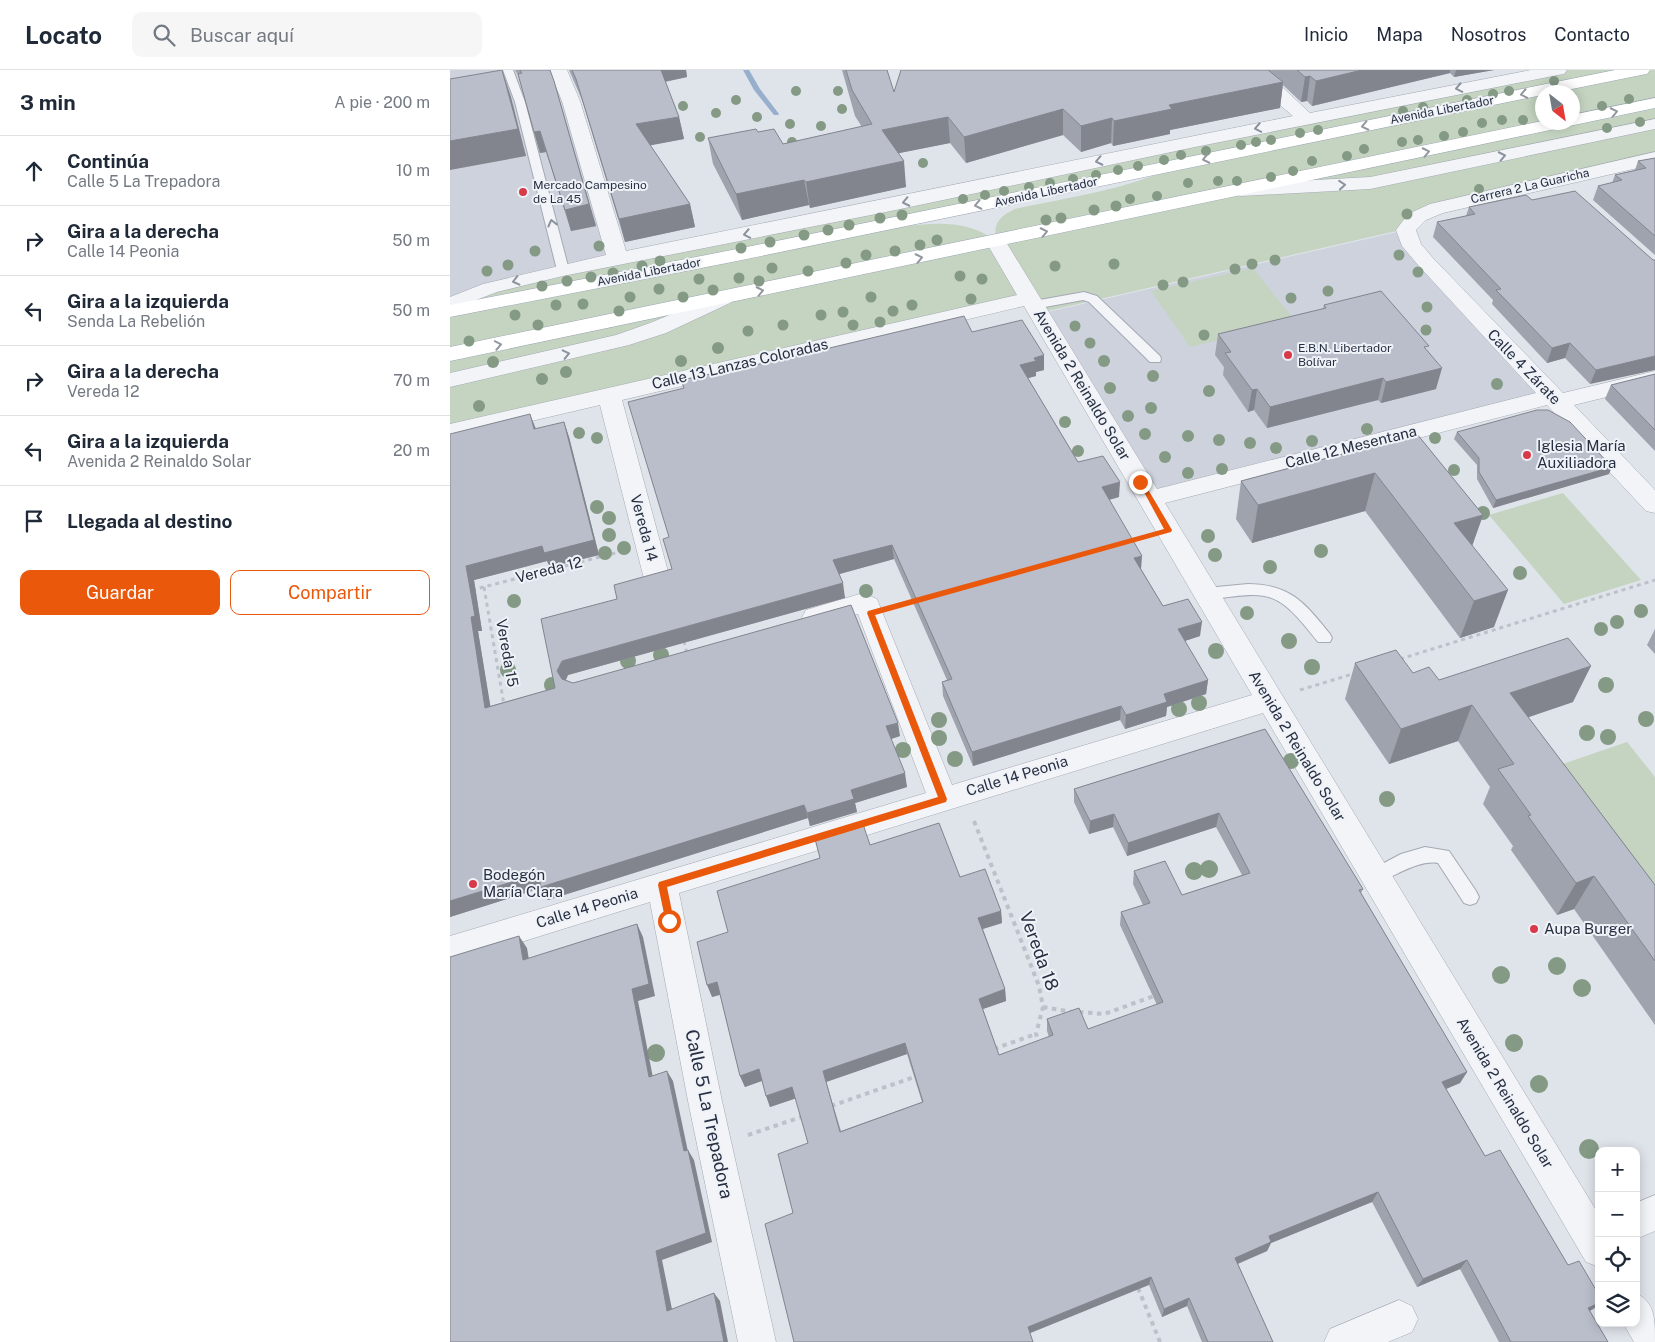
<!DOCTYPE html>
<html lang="es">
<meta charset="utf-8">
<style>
:root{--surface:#fff;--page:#f6f6f7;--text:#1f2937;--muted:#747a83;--line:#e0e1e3;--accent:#ea580c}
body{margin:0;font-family:"Public Sans",sans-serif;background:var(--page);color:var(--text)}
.controls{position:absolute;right:15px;bottom:15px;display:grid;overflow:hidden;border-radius:10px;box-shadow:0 2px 12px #0003}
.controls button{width:45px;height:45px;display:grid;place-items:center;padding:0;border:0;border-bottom:1px solid var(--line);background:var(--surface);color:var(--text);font:25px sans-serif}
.compass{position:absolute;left:1085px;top:15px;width:45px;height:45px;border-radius:50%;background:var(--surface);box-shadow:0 2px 12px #0003;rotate:149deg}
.stop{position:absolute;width:15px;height:15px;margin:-11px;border:4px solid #ea580c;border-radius:50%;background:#fff}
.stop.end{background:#ea580c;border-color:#fff;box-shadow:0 1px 5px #0008}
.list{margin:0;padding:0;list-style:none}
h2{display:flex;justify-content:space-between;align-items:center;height:65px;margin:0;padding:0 20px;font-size:21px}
h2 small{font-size:16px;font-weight:400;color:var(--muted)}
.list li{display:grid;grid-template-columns:32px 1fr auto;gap:15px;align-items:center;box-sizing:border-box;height:70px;padding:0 20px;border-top:1px solid var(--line)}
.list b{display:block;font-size:19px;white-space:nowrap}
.list p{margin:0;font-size:16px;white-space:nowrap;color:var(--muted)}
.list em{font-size:16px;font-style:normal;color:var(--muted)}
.actions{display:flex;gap:10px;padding:15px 20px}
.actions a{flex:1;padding:11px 0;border:1px solid var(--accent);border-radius:10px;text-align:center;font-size:18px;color:var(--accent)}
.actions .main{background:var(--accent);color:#fff}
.icon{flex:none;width:28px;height:28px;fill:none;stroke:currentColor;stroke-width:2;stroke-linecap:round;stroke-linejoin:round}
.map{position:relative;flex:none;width:1205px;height:1272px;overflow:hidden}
header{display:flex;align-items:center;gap:30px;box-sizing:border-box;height:70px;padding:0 25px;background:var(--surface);border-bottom:1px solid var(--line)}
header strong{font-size:24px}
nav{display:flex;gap:28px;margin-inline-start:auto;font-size:18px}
.search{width:350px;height:45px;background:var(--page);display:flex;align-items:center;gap:12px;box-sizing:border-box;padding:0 18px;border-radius:10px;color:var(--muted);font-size:19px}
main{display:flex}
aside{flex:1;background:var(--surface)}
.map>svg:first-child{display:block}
.built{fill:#cdd2dc}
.green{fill:#c4d4c0;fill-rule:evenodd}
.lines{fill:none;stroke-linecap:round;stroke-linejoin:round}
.stream{fill:#97aecd;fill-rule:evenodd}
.service-casing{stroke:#a4a9b4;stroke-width:2}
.minor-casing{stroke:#a4a9b4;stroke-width:1}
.primary-casing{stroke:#9ea6b6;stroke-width:1}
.path-far1{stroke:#bdc1c9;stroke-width:3;stroke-dasharray:4 4;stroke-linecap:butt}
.path{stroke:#bdc1c9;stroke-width:4;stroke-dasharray:4.5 4.5;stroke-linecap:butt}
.service{fill:#f2f4f8;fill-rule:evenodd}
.minor{fill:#f2f4f8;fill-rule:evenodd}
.primary{fill:#fff;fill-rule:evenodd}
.tree{fill:#849a85}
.wall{fill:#9fa3ae;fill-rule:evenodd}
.shaded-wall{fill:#82858d}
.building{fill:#b9beca;stroke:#82858d;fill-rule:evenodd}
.oneway{stroke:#8c929d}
.oneway2{stroke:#9397a0}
.route{fill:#ea580c}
.poi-dot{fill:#d93a49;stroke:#eff2f7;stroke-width:2}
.labels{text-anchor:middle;stroke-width:4;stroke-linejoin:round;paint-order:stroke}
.far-street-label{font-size:12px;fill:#272f42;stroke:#eff2f7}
.far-poi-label{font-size:12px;fill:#272f42;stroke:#eff2f7;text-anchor:start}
.street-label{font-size:15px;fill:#272f42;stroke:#eff2f7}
.poi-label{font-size:15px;fill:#272f42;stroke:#eff2f7;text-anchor:start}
.near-street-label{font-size:18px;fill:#272f42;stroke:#eff2f7}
</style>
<header>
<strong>Locato</strong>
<div class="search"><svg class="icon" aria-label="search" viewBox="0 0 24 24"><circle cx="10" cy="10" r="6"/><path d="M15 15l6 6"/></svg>Buscar aquí</div>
<nav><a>Inicio</a><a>Mapa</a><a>Nosotros</a><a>Contacto</a></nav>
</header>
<main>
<aside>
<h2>3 min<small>A pie · 200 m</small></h2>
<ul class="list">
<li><svg class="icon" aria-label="ahead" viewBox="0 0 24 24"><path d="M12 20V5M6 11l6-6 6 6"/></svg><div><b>Continúa</b><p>Calle 5 La Trepadora</p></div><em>10 m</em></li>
<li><svg class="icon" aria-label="right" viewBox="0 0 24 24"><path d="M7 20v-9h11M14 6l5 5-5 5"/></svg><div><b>Gira a la derecha</b><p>Calle 14 Peonia</p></div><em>50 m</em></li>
<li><svg class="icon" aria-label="left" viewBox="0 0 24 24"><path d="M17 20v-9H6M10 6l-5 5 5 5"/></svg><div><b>Gira a la izquierda</b><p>Senda La Rebelión</p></div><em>50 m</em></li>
<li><svg class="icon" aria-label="right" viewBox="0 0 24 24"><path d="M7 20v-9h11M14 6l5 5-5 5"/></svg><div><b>Gira a la derecha</b><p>Vereda 12</p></div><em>70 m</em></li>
<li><svg class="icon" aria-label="left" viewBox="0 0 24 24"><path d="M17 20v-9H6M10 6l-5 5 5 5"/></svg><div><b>Gira a la izquierda</b><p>Avenida 2 Reinaldo Solar</p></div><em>20 m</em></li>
<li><svg class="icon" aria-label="arrive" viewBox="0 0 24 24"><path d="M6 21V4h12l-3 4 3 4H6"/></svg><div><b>Llegada al destino</b></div></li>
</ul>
<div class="actions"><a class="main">Guardar</a><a>Compartir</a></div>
</aside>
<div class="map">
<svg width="1205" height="1272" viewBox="0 0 1205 1272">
<rect width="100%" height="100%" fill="#dfe3ea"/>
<g class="built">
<polygon points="0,0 108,0 168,190 0,234"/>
<polygon points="956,160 1102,326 700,429 589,244"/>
</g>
<g class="green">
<path d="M1108 0H1205V87L987 137C974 142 960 146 955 159L589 243 548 172 592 162 546 172 578 227 0 361V311L171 271 209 259 273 230 377 207 273 229 208 258 171 270 0 310V284L15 281 0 282V234L40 218 113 200 436 136 745 71ZM1092 22H1122V52H1092ZM727 95C678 120 619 127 565 139 549 147 543 153 546 171 502 137 441 164 391 164Z"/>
<polygon points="803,198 845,251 740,277 701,221"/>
<polygon points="1113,423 1191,510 1114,534 1039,445"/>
<polygon points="1177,672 1205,707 1205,820 1101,698"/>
</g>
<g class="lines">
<polygon class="stream" points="293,0 299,0 310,19 329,44 328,45 324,45 304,20"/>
<g class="service-casing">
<g id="service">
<polygon points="53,0 63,0 75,32 119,200 117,203 109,203 107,200 65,32"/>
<polygon points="634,222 647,226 710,286 711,289 710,292 700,292 639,232 633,230 584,239 578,235 584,231"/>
<path d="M798 514C840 514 855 533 880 564L882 568 880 572H868C826 519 822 521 756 530L751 528 748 524 751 520 756 518Z"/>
<path d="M975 777 999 781 1026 821 1029 827 1026 833 1020 835 1014 833 988 793C962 789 934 817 919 811L916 806 919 801 951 784Z"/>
</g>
</g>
<g class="minor-casing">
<g id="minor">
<polygon points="99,0 117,0 130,31 176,181 843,46 788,0 808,0 831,16 860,43 1081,0 1117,0 1114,4 1108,5 745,77 436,142 113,206 47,222 0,240 0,227 33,214 156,185 112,31"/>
<polygon points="1205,49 1205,59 920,119 791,126 784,124 781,120 784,116 791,114 920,107"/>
<polygon points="1205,82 1205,94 993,143 976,150 966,160 971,174 982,187 1113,323 1205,301 1205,315 1124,335 1205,420 1205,443 1196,441 1097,335 715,433 1149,1145 1149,1197 1136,1192 813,643 229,823 272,1031 326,1272 288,1272 238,1031 200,832 0,894 0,866 476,723 408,544 365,557 356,554 352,547 356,540 413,523 427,529 502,715 802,625 574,236 172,330 220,509 216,516 207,518 198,516 194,509 150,335 0,370 0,354 567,225 536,172 539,168 546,166 553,168 556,172 707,419 1086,323 968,195 952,176 946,160 958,144 980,134"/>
<polygon points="273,223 280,225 284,229 280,233 216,263 179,275 0,317 0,303 166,265 200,253"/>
<polygon points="1205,1125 1205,1161 1186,1169 1186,1133"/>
<path d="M1186 1223C1205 1233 1205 1248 1205 1272H1184L1173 1253H1186Z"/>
<polygon points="949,1230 962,1236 968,1249 962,1262 938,1272 874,1272 880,1259"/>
</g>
</g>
<g class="primary-casing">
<g id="primary">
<polygon points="1165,0 1200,0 1197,4 1191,5 1107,22 1092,22 1092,25 287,191 0,247 0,235 287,179"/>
<polygon points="1205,28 1205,38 0,291 0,277 1092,51 1122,52 1122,45"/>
</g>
</g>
<g class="path-far1">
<polyline points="34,517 54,635"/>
<polyline points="22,520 169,482"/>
<polyline points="449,535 465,531"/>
<polyline points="234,571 237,584"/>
<polyline points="950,589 1205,510"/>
<polyline points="850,620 906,603"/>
</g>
<g class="path">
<polyline points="524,751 589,916 593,937 586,964 589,973"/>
<polyline points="593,937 623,942"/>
<polyline points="629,942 654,944 707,925"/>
<polyline points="544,979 586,964"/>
<polyline points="381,1036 467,1006"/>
<polyline points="298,1065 354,1046"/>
<polyline points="688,1218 710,1272"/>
</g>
<use href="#service" class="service"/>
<use href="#minor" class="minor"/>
<use href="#primary" class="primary"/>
</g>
<g class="tree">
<circle cx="1104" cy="11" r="5"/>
<circle cx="346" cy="21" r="5"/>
<circle cx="388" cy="21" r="5"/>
<circle cx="1059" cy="21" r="5"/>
<circle cx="1043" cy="24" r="5"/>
<circle cx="1179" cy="29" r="5"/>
<circle cx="286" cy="30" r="5"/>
<circle cx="1017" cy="30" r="5"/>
<circle cx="233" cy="36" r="5"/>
<circle cx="1152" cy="36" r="5"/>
<circle cx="973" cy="37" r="5"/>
<circle cx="392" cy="39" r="5"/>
<circle cx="953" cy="41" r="5"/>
<circle cx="266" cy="43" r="5"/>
<circle cx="307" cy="47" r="5"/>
<circle cx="1052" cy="50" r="5"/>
<circle cx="1073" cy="50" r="5"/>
<circle cx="1190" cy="52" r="5"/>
<circle cx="1032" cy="53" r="5"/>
<circle cx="340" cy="54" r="5"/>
<circle cx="371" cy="56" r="5"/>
<circle cx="1157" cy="58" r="5"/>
<circle cx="868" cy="60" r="5"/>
<circle cx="1013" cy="62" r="5"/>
<circle cx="850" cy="63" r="5"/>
<circle cx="994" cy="66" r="5"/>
<circle cx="250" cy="67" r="5"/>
<circle cx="821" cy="70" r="5"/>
<circle cx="968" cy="70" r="5"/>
<circle cx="342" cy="72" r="5"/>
<circle cx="806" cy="72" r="5"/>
<circle cx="952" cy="72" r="5"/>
<circle cx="791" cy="75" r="5"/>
<circle cx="914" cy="79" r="5"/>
<circle cx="756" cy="81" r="5"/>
<circle cx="731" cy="85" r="5"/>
<circle cx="897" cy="86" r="5"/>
<circle cx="714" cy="90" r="5"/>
<circle cx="862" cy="91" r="5"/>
<circle cx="473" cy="93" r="5"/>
<circle cx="688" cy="96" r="5"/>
<circle cx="668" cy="100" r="5"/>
<circle cx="843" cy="101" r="5"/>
<circle cx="646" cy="105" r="5"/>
<circle cx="821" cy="107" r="5"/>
<circle cx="623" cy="109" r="5"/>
<circle cx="768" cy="111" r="5"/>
<circle cx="787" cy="111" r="5"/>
<circle cx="600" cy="113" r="5"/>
<circle cx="738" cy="113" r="5"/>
<circle cx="579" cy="117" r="5"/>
<circle cx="1029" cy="119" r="5"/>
<circle cx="554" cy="121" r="5"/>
<circle cx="535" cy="125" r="5"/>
<circle cx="707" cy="126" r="5"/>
<circle cx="513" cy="129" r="5"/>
<circle cx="680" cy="129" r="5"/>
<circle cx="666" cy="136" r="5.5"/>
<circle cx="644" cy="140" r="5.5"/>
<circle cx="957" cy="144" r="5.5"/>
<circle cx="452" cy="145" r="5.5"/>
<circle cx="430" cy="148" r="5.5"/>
<circle cx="611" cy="148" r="5.5"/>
<circle cx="596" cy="150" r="5.5"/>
<circle cx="399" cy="155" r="5.5"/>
<circle cx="378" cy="160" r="5.5"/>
<circle cx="354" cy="165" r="5.5"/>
<circle cx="487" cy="170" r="5.5"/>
<circle cx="320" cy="172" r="5.5"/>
<circle cx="470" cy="175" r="5.5"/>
<circle cx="149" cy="176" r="5.5"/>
<circle cx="291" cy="178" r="5.5"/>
<circle cx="85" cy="181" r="5.5"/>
<circle cx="445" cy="181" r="5.5"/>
<circle cx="416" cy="185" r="5.5"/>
<circle cx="949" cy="185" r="5.5"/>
<circle cx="825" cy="190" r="5.5"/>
<circle cx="210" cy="191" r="5.5"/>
<circle cx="396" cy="193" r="5.5"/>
<circle cx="664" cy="194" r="5.5"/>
<circle cx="802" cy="194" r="5.5"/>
<circle cx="58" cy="195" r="5.5"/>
<circle cx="192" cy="196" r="5.5"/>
<circle cx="605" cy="196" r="5.5"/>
<circle cx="322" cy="198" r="5.5"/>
<circle cx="785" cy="199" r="5.5"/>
<circle cx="37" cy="201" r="5.5"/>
<circle cx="358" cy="201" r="5.5"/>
<circle cx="968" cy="202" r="5.5"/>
<circle cx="163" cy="203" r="5.5"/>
<circle cx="510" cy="206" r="5.5"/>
<circle cx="141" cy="207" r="5.5"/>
<circle cx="289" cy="208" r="5.5"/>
<circle cx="249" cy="209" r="5.5"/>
<circle cx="532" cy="209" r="5.5"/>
<circle cx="117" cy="211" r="5.5"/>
<circle cx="309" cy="211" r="5.5"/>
<circle cx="733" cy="212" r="5.5"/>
<circle cx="713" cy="215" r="5.5"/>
<circle cx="92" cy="216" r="5.5"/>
<circle cx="209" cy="219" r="5.5"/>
<circle cx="263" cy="220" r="5.5"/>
<circle cx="878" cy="221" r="5.5"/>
<circle cx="180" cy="227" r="5.5"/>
<circle cx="233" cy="227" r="5.5"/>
<circle cx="421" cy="227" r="5.5"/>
<circle cx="841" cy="228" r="5.5"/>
<circle cx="521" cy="229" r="5.5"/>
<circle cx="133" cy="234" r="5.5"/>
<circle cx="106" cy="235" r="5.5"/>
<circle cx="462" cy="235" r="5.5"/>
<circle cx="977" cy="237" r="5.5"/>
<circle cx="169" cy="241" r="5.5"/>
<circle cx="443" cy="241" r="5.5"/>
<circle cx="393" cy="242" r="5.5"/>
<circle cx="65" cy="245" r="5.5"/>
<circle cx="371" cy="245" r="5.5"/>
<circle cx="430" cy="252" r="5.5"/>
<circle cx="88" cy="255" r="5.5"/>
<circle cx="333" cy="255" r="5.5"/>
<circle cx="403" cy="255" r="5.5"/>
<circle cx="625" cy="256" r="5.5"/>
<circle cx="976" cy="260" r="5.5"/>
<circle cx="298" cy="261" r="5.5"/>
<circle cx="754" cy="265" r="5.5"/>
<circle cx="19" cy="271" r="5.5"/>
<circle cx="640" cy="273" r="5.5"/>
<circle cx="268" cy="278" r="6"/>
<circle cx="231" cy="291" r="6"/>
<circle cx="654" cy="291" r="6"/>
<circle cx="43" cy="292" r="6"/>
<circle cx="116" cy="302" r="6"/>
<circle cx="703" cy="306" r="6"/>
<circle cx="92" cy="309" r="6"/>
<circle cx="1047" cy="314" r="6"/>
<circle cx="660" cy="318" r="6"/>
<circle cx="759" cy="321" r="6"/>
<circle cx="29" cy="336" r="6"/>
<circle cx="701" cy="338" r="6"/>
<circle cx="678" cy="346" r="6"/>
<circle cx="615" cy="352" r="6"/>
<circle cx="917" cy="359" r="6"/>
<circle cx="129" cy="363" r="6"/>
<circle cx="695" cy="364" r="6"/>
<circle cx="738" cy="366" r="6"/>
<circle cx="147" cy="368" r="6"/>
<circle cx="985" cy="368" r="6"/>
<circle cx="769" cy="370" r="6"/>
<circle cx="862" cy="371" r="6"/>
<circle cx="800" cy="373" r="6"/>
<circle cx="826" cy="378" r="6"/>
<circle cx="628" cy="381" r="6"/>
<circle cx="715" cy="387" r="6"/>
<circle cx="772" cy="399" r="6"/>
<circle cx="1004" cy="400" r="6"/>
<circle cx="738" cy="403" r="6"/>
<circle cx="147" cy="437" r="7"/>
<circle cx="1033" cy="443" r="7"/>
<circle cx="159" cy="448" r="7"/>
<circle cx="159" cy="465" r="7"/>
<circle cx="758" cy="466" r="7"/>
<circle cx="174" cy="478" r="7"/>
<circle cx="871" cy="481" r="7"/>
<circle cx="155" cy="483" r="7"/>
<circle cx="765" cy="485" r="7"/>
<circle cx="820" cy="497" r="7"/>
<circle cx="1070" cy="503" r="7"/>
<circle cx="416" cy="521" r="7"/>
<circle cx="64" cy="531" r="7"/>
<circle cx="1191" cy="541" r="7"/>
<circle cx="797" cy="543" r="7"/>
<circle cx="1167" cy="552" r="7"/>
<circle cx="1151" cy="559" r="7"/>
<circle cx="839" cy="571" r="8"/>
<circle cx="766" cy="581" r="8"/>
<circle cx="211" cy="585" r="8"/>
<circle cx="178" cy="591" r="8"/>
<circle cx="862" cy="597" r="8"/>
<circle cx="58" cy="600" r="8"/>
<circle cx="102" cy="615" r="8"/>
<circle cx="1156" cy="615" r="8"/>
<circle cx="749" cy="633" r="8"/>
<circle cx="729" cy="639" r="8"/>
<circle cx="1196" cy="649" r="8"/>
<circle cx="489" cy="650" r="8"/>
<circle cx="1137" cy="663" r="8"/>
<circle cx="1158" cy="667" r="8"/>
<circle cx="489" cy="668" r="8"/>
<circle cx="453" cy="680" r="8"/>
<circle cx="505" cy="689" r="8"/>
<circle cx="841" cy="691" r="8"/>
<circle cx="937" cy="729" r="8"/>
<circle cx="759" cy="799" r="9"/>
<circle cx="744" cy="801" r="9"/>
<circle cx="1107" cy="896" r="9"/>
<circle cx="1051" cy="905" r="9"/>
<circle cx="1132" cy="918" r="9"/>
<circle cx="1064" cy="973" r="9"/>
<circle cx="206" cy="983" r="9"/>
<circle cx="1089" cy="1014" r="9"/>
<circle cx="1139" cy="1079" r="10"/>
</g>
<g class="wall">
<polygon points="65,0 100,0 146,156 121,161 96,82 90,83 68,5"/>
<polygon points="119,0 236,0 237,7 215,12 229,47 234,69 200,75 240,134 245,157 175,172 132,30"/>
<polygon points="392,0 437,0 444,22 451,0 1044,0 1004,7 1000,3 862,36 857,31 851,32 833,15 830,38 720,60 720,64 663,76 661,73 631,82 613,65 516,93 500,73 448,83 456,117 360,138 359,135 292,150 263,94 258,68 308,62 333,74 412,57 405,46"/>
<polygon points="1205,88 1205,185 1143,130 1148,116 1162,113 1165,105 1185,100 1188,91"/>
<polygon points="1082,130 1203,190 1140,314 1115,288 1097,293 1042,234 1043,230 983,167 987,152 1016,146 1019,137"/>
<polygon points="874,235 978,281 986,319 931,333 928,330 817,358 804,340 798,342 773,305 774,297 765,285 768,264 873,239"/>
<polygon points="522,262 594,300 586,302 586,306 578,308 628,392 669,427 659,430 691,499 713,536 750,566 734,571 758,610 756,624 717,637 716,646 675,659 670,650 523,696 493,626 492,612 497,610 444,489 389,504 395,528 118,605 116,610 123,613 450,666 441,669 457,717 405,733 407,742 360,756 358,748 98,830 91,818 0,847 0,364 86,359 114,352 119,367 149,485 100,497 97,491 24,510 32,561 28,561 40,636 105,618 167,529 222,499 219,467 234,319 231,310"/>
<polygon points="1205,304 1205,381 1155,329 1161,315"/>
<polygon points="1007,362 1159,404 1043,438 1027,409 1027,395 1004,369"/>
<polygon points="967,364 1033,445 1022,476 1044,557 1010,568 915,441 802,473 786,449 791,411"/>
<polygon points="1205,559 1205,584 1197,575"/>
<polygon points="905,593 963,603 989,610 1123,632 1078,647 1205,815 1205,955 1124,839 1107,845 1061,780 1063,776 1033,734 1040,717 1008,671 939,694 895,629"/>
<path d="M815 659 913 819 911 823 1017 1002 1010 1013 996 1019 1035 1086 1143 1239 1140 1241 1158 1272H1049L1010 1199 967 1217 922 1132 821 1173 817 1181 788 1194 823 1272H752L737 1236 712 1247 699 1215 343 1143 358 1073 346 1028 320 1037 312 1011 295 1017 290 1006 270 925 262 927 278 862 370 788 365 769 420 775 510 807 551 841 552 853 533 859 555 919 556 931 533 939 549 985 599 967 597 961V949L638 959 707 935 670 855 671 842 693 835 683 814 684 801 732 825 792 805 766 757 677 786 663 757 639 764 624 732V719ZM457 984 472 1032 391 1061 376 1012Z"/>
</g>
<g class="shaded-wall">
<polygon points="52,0 61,27 76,86 0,100 0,71"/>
<polygon points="210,0 236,0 237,7 213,12"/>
<polygon points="912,0 1000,0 1000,3 862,36 866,11"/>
<polygon points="1006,0 1044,0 1004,7"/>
<polygon points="860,6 857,31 851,32 855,7"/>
<polygon points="104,11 146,156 121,161 115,140"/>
<polygon points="833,12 830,38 720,60 720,64 663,76 664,51 719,35"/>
<polygon points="613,39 613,65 516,93 514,67"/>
<polygon points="229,47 234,69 192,77 186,54"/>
<polygon points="498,47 500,73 435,86 432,60"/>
<polygon points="662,48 661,73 631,82 631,56"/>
<polygon points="90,61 96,82 90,83 84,62"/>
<polygon points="454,91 456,117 360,138 356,112"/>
<polygon points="354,110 359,135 292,150 286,124"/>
<polygon points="240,134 245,157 175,172 169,149"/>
<polygon points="1120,273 1115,288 1097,293 1102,278"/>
<polygon points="594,285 594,300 586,302 586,306 571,310 570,295 584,288"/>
<polygon points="1205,286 1205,300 1140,314 1146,300"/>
<polygon points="992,298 986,319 931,333 936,312"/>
<polygon points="933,308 928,330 817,358 820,337"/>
<polygon points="807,319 804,340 798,342 802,320"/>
<polygon points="80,344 86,359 84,359"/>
<polygon points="114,352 119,367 149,485 100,497 97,491 24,510 32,561 28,561 43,652 35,638 21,547 16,496 92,476"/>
<polygon points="1162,397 1159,404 1043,438 1046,430"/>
<polygon points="925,403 915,441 802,473 808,435"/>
<polygon points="670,412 669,427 651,432 652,417"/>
<polygon points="1033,445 1020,482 1004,453"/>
<polygon points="442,475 444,489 386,505 383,490"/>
<polygon points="692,486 691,500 684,488"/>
<polygon points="393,513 395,528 118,605 113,615 107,601 112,591"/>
<polygon points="1058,520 1044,557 1010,568 1024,531"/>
<polygon points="752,552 750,566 726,574 728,559"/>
<polygon points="1141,596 1123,632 1044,659 1060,623"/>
<polygon points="758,610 756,624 717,637 716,646 675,659 676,645 714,624"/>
<polygon points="1022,635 1008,671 939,694 951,659"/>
<polygon points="671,636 670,650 523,696 522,682"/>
<polygon points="448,653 450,666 438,670 436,656"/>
<polygon points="455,703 457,717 405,733 407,742 360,756 357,743 401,720"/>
<polygon points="354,735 358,748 98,830 91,818 0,847 0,831 88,804"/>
<polygon points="769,743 766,757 677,786 678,773"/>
<polygon points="664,744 663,757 639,764 640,751"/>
<polygon points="1144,806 1124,839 1107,845 1126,813"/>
<polygon points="551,841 552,853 529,860 528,848"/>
<polygon points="187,854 193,867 205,926 188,931 205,1018 199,1007 182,919"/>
<polygon points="69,866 77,878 81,902 73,890"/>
<polygon points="267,912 272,924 262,927 257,915"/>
<polygon points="555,919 556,931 530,940 529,929"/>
<polygon points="455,973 457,984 376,1012 394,1072 373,1001"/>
<polygon points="309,999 314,1010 295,1017 290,1006"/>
<polygon points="217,1001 223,1011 240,1091 234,1081"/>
<polygon points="1017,1002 1010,1013 986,1023 992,1012"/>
<polygon points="342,1017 347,1028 320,1037 316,1026"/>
<polygon points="238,1080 244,1090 262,1172 212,1190 224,1249 217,1241 206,1181"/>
<polygon points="928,1122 922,1132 821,1173 817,1181 782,1196 785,1188 819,1166"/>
<polygon points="1017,1190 1010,1199 967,1217 973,1209"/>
<polygon points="701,1207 699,1215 578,1264 578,1257"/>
<polygon points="264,1223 270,1231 278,1272 274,1272"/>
<polygon points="739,1228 737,1236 712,1247 714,1239"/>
<polygon points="1149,1233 1149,1235 1143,1239 1129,1246 1138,1238"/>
</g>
<g class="building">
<polygon points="52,0 68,59 0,71 0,9"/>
<polygon points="70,0 100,0 104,11 139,134 115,140 90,61 84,62 68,4 72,3"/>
<polygon points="122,0 211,0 229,47 186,54 240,134 169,149 126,9"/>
<polygon points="396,0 437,0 444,22 451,0 818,0 833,12 719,35 722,39 664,51 662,48 631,56 613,39 514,67 498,47 432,60 454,91 356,112 354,110 286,124 258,68 306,59 308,62 324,59 333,74 422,54 402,20"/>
<polygon points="847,0 912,0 866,11 860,6 855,7"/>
<polygon points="1205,88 1205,166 1148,116 1172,110 1165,105 1196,98 1188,91"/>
<polygon points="1125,121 1203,190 1205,190 1205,286 1146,300 1120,273 1102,278 1046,220 1051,219 987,152 1025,144 1019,137 1076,125 1082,130"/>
<polygon points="931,221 979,276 974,277 992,298 936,312 933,308 820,337 807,319 802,320 775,283 781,282 768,264 876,238 874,235"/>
<polygon points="514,246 522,262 572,250 594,285 584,288 586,291 570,295 628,392 653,386 670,412 652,417 692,486 684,488 713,536 738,529 752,552 728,559 758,610 714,624 717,632 676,645 671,636 522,682 492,612 502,609 442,475 383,490 393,513 112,591 107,601 112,609 123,613 401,535 448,653 436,656 455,703 401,720 404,729 357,743 354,735 91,817 88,804 0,831 0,364 80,344 84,359 114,352 144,470 94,483 92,476 16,496 25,546 21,547 35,638 105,618 91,549 167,529 164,515 222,499 213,469 219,467 178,332 234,318 231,310 329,290"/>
<polygon points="1205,304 1205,360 1161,315"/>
<polygon points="1087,340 1098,340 1120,352 1162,397 1046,430 1029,402 1029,388 1007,362"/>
<polygon points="967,364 1033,445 1004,453 1058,520 1024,531 925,403 808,435 791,411"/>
<polygon points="1118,568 1141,596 1060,623 1205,815 1205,891 1144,806 1126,813 1078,746 1081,745 1048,699 1064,694 1022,635 951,659 905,593 946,580 963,603 979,597 989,610"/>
<path d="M815 659 913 819 909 820 1017 1002 992 1012 1035 1086 1050 1080 1118 1195 1129 1191 1149 1225V1233L1138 1238 1158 1272H1061L1017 1190 973 1209 928 1122 819 1166 821 1172 785 1188 823 1272H758L739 1228 714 1239 701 1207 578 1257 583 1272H344L315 1154 343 1143 328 1084 358 1073 342 1017 316 1026 309 999 290 1006 267 912 257 915 247 872 278 862 267 821 370 788 365 769 413 754 420 775 489 753 510 807 535 799 551 841 528 848 555 919 529 929 549 985 603 965 597 949 629 938 638 959 713 932 671 842 700 833 684 801 715 791 732 825 800 803 769 743 678 773 664 744 640 751 624 719ZM455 973 473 1032 390 1062 373 1001Z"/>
<polygon points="187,854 199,914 182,919 199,1007 217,1001 234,1081 238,1080 256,1163 206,1181 217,1241 264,1223 274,1272 0,1272 0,887 69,866 73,890"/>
</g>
<defs><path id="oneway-chevron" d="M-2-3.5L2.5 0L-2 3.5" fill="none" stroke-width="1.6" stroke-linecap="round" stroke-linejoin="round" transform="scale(1.25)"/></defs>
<g class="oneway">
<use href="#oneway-chevron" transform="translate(1009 18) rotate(169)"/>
<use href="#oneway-chevron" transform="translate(808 58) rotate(169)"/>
<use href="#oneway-chevron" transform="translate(1052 86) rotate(-12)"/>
<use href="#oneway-chevron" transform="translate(649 91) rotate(168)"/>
<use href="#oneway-chevron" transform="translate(892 115) rotate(-5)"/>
<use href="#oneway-chevron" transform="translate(456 132) rotate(168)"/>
<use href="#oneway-chevron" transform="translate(102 153) rotate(-104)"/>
<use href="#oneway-chevron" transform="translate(297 164) rotate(169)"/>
<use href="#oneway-chevron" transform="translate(66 211) rotate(166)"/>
<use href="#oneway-chevron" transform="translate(116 284) rotate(-13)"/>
</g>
<g class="oneway2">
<use href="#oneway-chevron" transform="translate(1074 24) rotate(169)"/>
<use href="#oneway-chevron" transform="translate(1164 42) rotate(-12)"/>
<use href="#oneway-chevron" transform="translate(915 56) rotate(168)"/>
<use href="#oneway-chevron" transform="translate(976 82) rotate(-12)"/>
<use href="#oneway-chevron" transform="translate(756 89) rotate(168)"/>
<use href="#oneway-chevron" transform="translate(528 135) rotate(168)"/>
<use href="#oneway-chevron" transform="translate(594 162) rotate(-12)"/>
<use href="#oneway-chevron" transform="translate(469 188) rotate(-12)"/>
<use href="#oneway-chevron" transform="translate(310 221) rotate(-12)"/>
<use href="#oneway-chevron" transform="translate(48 275) rotate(-11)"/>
</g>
<polygon class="route" points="688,411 693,411 722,460 721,462 425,545 497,729 496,732 217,817 224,851 219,855 216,853 208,815 209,812 488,727 417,543 418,541 714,459"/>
<g class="poi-dot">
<circle cx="73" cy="122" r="5"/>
<circle cx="838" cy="285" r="5"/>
<circle cx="1077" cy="385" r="5"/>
<circle cx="23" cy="814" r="5"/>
<circle cx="1084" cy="859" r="5"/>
</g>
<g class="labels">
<g class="far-street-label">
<text transform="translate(992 40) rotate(-11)" y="4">Avenida Libertador</text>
<text transform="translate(1080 116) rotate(-13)" y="4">Carrera 2 La Guaricha</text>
<text transform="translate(596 122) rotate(-12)" y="4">Avenida Libertador</text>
<text transform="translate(199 202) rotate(-11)" y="4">Avenida Libertador</text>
</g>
<g class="far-poi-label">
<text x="83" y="119">Mercado Campesino<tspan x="83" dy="14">de La 45</tspan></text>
<text x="848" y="282">E.B.N. Libertador<tspan x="848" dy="14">Bolívar</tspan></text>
</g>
<g class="street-label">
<text transform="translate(290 294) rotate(-13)" y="5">Calle 13 Lanzas Coloradas</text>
<text transform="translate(1074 297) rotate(46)" y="5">Calle 4 Zárate</text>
<text transform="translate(632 315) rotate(59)" y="5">Avenida 2 Reinaldo Solar</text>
<text transform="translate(901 377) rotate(-14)" y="5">Calle 12 Mesentana</text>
<text transform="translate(194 458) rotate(75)" y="5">Vereda 14</text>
<text transform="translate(99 500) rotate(-14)" y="5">Vereda 12</text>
<text transform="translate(57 583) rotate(80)" y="5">Vereda 15</text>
<text transform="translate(847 676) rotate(59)" y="5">Avenida 2 Reinaldo Solar</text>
<text transform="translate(567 706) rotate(-17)" y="5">Calle 14 Peonia</text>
<text transform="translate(137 838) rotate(-17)" y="5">Calle 14 Peonia</text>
<text transform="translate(1055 1023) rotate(59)" y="5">Avenida 2 Reinaldo Solar</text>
</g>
<g class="poi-label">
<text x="1087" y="381">Iglesia María<tspan x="1087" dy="17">Auxiliadora</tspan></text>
<text x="33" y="810">Bodegón<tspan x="33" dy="17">María Clara</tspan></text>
<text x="1094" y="864">Aupa Burger</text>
</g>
<g class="near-street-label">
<text transform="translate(589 881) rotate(70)" y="6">Vereda 18</text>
<text transform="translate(259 1044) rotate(78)" y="6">Calle 5 La Trepadora</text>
</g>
</g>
</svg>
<div class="controls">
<button>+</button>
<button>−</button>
<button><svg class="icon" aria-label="locate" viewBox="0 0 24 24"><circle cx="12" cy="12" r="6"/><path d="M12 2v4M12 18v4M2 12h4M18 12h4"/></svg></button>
<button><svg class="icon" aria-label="layers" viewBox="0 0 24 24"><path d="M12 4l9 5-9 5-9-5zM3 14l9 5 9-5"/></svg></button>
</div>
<svg class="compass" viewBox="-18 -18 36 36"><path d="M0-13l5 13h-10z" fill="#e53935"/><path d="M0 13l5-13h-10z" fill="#747a83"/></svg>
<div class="stop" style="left:219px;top:851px"></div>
<div class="stop end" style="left:690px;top:412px"></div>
</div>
</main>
